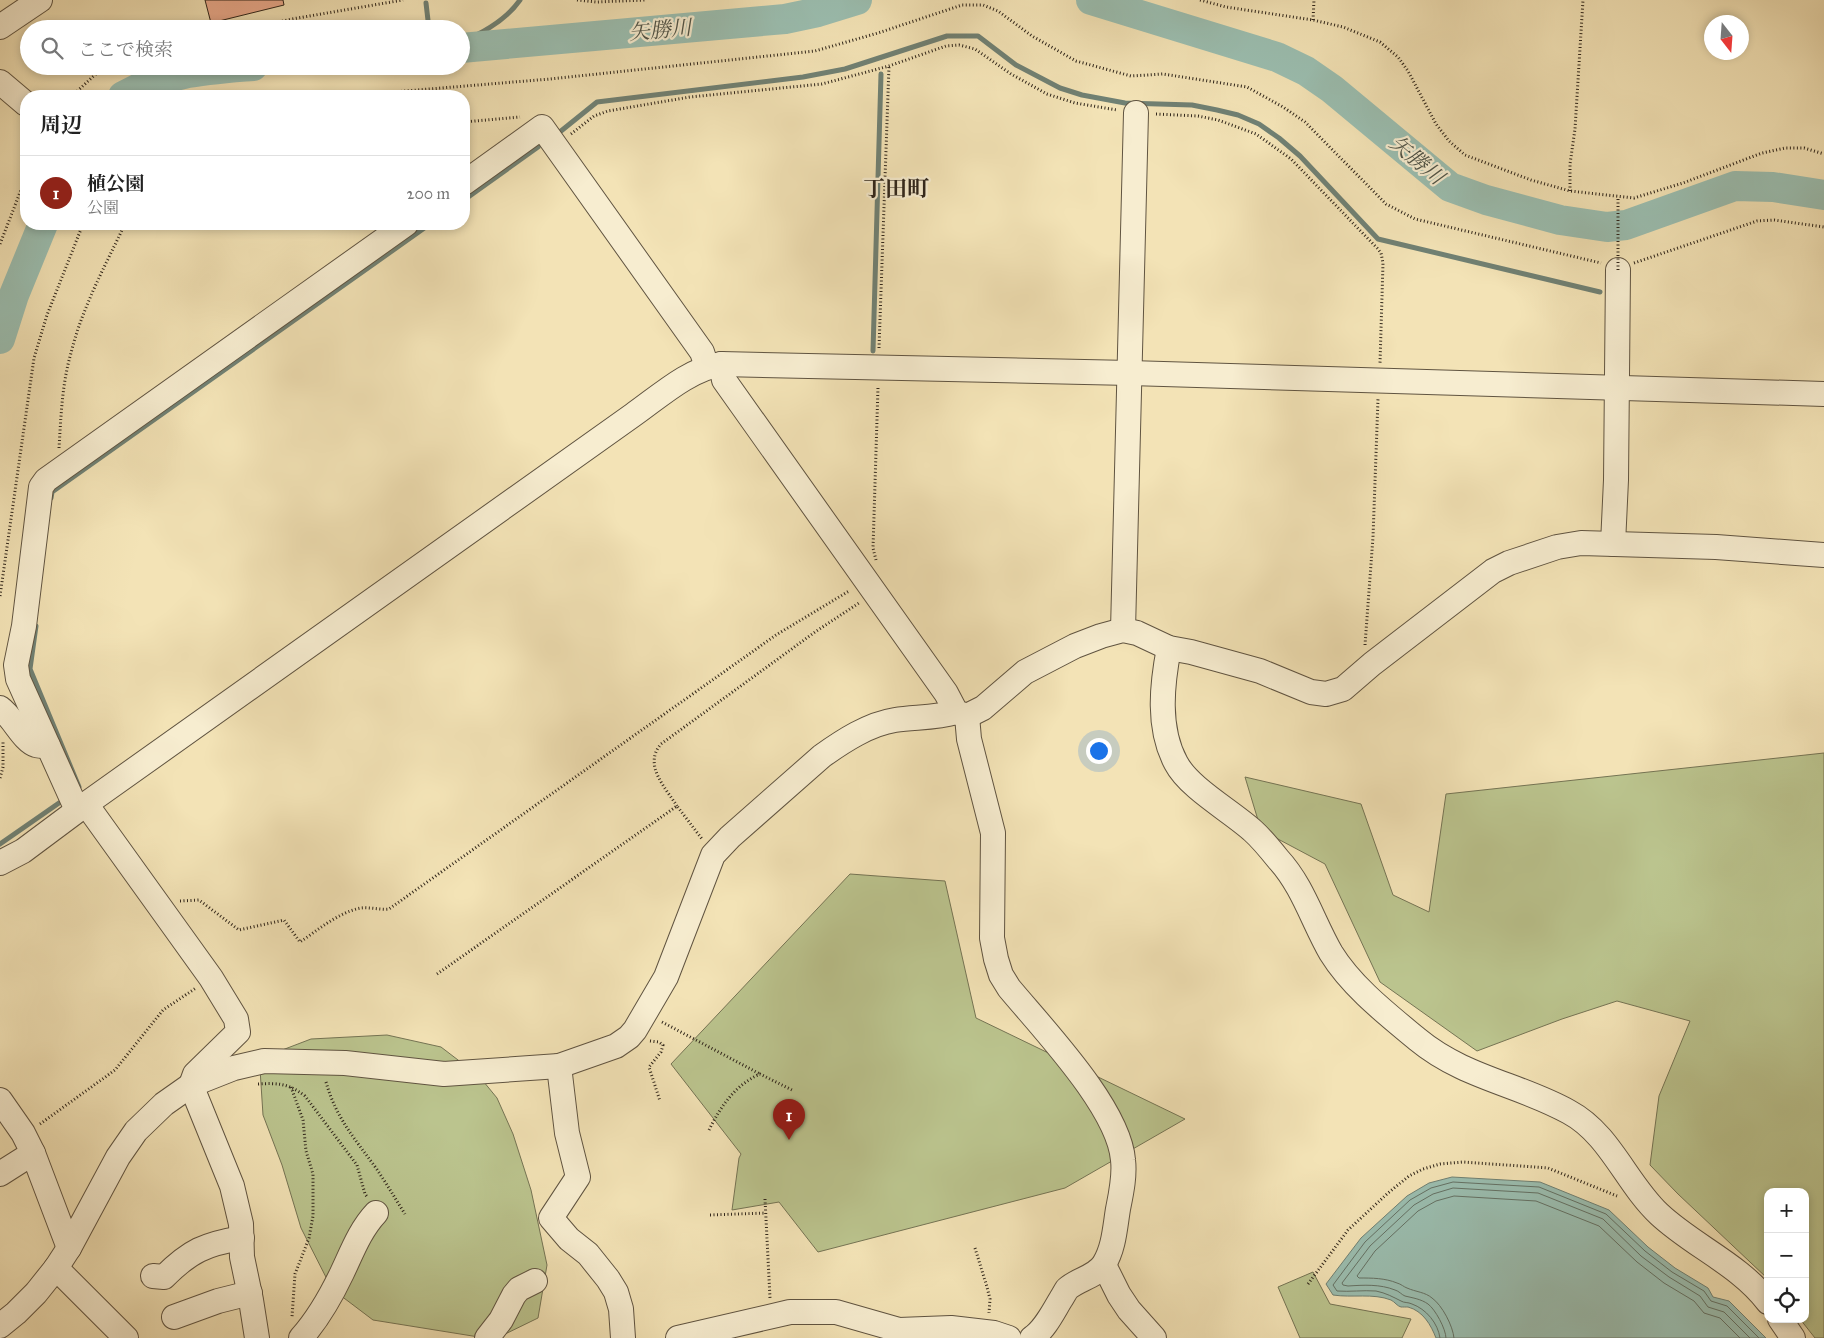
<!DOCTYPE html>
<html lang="ja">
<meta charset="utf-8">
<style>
:root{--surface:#fff;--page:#f6f6f6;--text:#222;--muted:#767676;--line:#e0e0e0;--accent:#8f2418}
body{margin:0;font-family:"IM FELL Great Primer","Noto Serif JP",serif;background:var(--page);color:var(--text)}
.controls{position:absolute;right:15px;bottom:15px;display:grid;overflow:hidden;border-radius:10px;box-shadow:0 2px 8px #0003}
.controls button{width:45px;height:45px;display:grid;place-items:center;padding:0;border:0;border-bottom:1px solid var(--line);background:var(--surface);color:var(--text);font:25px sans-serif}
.compass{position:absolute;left:1704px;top:15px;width:45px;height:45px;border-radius:50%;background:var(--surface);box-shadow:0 2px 8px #0003;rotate:163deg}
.you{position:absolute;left:1098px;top:750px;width:18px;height:18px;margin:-12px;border:4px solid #fff;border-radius:50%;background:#1a73e8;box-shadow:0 0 0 8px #1a73e833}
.badge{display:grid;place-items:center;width:32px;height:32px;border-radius:50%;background:var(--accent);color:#fff;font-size:16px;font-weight:700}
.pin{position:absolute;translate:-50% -41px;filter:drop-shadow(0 1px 2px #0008)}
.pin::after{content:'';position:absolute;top:26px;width:18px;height:15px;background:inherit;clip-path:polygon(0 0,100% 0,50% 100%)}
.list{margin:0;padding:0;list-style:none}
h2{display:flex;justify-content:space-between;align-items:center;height:65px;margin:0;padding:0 20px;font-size:21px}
h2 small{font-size:16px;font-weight:400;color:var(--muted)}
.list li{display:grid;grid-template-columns:32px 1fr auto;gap:15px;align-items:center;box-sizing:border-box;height:75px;padding:0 20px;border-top:1px solid var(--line)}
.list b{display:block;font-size:19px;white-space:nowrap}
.list p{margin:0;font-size:16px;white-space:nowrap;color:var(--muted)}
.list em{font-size:16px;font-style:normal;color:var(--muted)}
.icon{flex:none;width:28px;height:28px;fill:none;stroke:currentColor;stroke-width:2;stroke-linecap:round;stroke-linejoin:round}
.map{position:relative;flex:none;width:1824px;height:1338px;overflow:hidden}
.search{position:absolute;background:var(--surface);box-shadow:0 2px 8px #0003;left:20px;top:20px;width:450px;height:55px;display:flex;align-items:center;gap:12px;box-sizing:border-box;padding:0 18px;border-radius:28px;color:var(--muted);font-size:19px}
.panel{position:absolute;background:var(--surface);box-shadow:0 2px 8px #0003;left:20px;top:90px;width:450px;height:140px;border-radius:20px}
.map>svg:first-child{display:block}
.green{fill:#bbc48e;stroke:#757454}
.water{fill:#9bbeb0;stroke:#708174}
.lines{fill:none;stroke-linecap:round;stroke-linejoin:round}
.shore{stroke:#657265;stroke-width:1}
.stream{stroke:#708174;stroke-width:5}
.river{stroke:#9bbeb0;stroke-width:30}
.building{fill:#eaaa8c;stroke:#2f251a}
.minor-casing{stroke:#605441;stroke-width:26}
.path{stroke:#2f251a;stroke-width:3;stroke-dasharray:1 2.5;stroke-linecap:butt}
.minor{stroke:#f7edd0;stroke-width:24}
.path-bridge{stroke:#2f251a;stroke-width:3;stroke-dasharray:1 2.5;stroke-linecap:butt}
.labels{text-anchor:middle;stroke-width:4.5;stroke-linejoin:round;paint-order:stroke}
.water-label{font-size:21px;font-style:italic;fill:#4f5347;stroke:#f7edd0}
.quarter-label{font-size:22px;font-weight:bold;fill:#2f251a;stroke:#f7edd0}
</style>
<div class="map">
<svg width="1824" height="1338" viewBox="0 0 1824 1338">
<rect width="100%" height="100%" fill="#f3e3b6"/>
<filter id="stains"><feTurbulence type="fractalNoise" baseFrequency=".004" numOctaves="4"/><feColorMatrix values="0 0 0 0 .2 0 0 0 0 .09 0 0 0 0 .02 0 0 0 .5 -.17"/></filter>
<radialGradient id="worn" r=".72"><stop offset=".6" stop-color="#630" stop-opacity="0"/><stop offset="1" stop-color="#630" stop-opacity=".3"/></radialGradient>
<g class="green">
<polygon points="1824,753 1824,1338 1815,1338 1800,1319 1805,1319 1805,1192 1768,1192 1768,1279 1678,1194 1650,1165 1659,1096 1690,1021 1617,1001 1562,1019 1477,1051 1380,982 1325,864 1261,830 1245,777 1361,804 1393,895 1429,912 1446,794"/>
<polygon points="850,874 945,881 976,1018 1185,1119 1065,1188 818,1252 779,1202 732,1210 739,1158 741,1154 671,1064"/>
<polygon points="387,1035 441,1047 479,1076 497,1098 513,1134 531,1190 547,1265 538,1318 497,1338 485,1338 373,1320 332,1289 301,1228 282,1165 263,1115 260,1069 277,1052 311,1039"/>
<polygon points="1313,1272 1330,1304 1411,1319 1402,1338 1300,1338 1278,1287"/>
</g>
<path class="water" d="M1452 1177 1540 1182 1609 1210 1648 1247 1675 1268 1708 1288 1713 1297 1729 1301 1766 1338H1436C1431 1325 1423 1311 1408 1307 1407 1307 1402 1307 1401 1307 1397 1306 1395 1302 1391 1300 1373 1293 1352 1298 1333 1295L1326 1284 1361 1238 1407 1196 1429 1183Z"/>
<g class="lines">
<g class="shore">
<path d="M1440 1338C1438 1323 1426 1309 1412 1304 1408 1302 1404 1303 1401 1301 1393 1297 1386 1293 1376 1291 1363 1290 1350 1292 1337 1291L1333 1285 1365 1242 1410 1200 1431 1188 1453 1182 1539 1187 1606 1214 1645 1251 1672 1272 1704 1291 1711 1301 1727 1306 1759 1338"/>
<path d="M1446 1338C1446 1329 1435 1309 1428 1304 1421 1299 1413 1298 1405 1296 1402 1295 1399 1291 1395 1290 1380 1284 1364 1285 1348 1286L1343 1285 1342 1283 1370 1246 1414 1205 1433 1194 1453 1188 1538 1193 1603 1219 1641 1256 1669 1277 1700 1296 1708 1307 1724 1312 1750 1338"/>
<path d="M1454 1338C1453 1326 1442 1305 1432 1298 1425 1292 1416 1292 1407 1288 1404 1287 1401 1284 1397 1283 1385 1278 1372 1278 1359 1278L1357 1276 1375 1251 1418 1211 1436 1201 1454 1196 1536 1201 1599 1226 1637 1262 1664 1283 1694 1301 1704 1313 1720 1318 1740 1338"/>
</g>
<g class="stream">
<polyline points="426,3 429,29"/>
<path d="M461 42C483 33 506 20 520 0"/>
<polyline points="561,131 597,102 803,77 845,69 947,36 978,36 1016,65 1060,88 1082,95 1125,103 1192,105 1217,110 1238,115 1259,124 1279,138 1300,156 1378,239 1600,292"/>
<polyline points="464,200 538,147"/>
<polyline points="873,351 881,74"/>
<polyline points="51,498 52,492 430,224"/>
<polyline points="36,626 30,669 79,787"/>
<polyline points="0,844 59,803"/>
</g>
<g class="river">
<polyline points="1091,0 1277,57 1306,71 1332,89 1450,187 1486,200 1560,220 1607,227 1626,225 1735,186 1773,187 1824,195"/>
<polyline points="461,48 785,19 818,12 857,0"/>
<path d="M123 96C166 72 205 70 253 66"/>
<polyline points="0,339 14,295 43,224"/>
</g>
</g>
<polygon class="building" points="205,0 283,0 284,5 211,23"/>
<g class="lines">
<g class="minor-casing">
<g id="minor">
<polyline points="0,27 40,0"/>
<polyline points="0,82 26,104"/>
<polyline points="464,183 542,127 702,352 707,367"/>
<polyline points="721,364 724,380 946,693 956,712 967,716 983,708 1025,672 1075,646 1101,636 1123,630 1137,633 1169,648 1191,652 1260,671 1311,692 1326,694 1343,689 1372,664 1493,571 1509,563 1557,547 1581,543 1716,547 1824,555"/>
<polyline points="1613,544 1616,480 1618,270"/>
<polyline points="1123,630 1136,113"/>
<path d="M1169 648C1162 684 1157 728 1176 763 1189 788 1231 811 1253 831 1262 839 1270 849 1278 859 1303 886 1313 922 1331 953 1352 987 1387 1014 1417 1039 1464 1078 1519 1084 1569 1112 1610 1134 1626 1183 1659 1214 1693 1246 1739 1264 1768 1302"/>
<path d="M0 708C13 717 23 741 36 745 39 746 44 746 48 746"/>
<path d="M967 716 969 739 993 833 992 938 996 959 1001 975 1009 988C1043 1029 1119 1108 1123 1160 1125 1176 1121 1194 1118 1209 1115 1227 1114 1248 1104 1264 1096 1277 1078 1279 1067 1289 1065 1292 1063 1296 1061 1299 1053 1312 1045 1329 1032 1338"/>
<polyline points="86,804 211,978 236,1019 238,1032 195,1074 191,1085 232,1186 241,1224 242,1257 251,1300 257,1338"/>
<polyline points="77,810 18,679 16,665 24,626 41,487 46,480 406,224"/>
<path d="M0 863 23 851 86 804 633 415C660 396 688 370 721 364L1130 373 1824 394"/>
<polyline points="559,1066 567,1133 578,1177 551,1218 569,1239 588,1254 608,1279 616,1292 621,1309 623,1338"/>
<polyline points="0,1100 23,1133 33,1153 69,1248"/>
<polyline points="0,1174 33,1153"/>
<polyline points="1104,1265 1119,1295 1129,1310 1154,1338"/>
<polyline points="56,1268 126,1338"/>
<path d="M153 1276 164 1277C190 1251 205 1244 242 1238"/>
<polyline points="174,1317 218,1301 250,1293"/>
<polyline points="1780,1319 1793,1338"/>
<path d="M0 1326 16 1313 36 1293 56 1268 69 1248 118 1157 136 1131 164 1104 191 1085 234 1068 264 1061 345 1063 444 1074 559 1066 616 1046 629 1037 635 1030 666 977 713 855 730 837 822 756C843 741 869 724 895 720 916 717 936 718 956 712"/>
<path d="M301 1338C318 1319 331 1296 342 1273 352 1252 360 1230 376 1213"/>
<polyline points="487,1338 501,1320 514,1295 519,1289 535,1281"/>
<polyline points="678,1338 790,1312 836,1312 899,1330 951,1328 994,1333 1009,1338"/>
</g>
</g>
<g class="path">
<polyline points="577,0 596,2 646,0"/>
<polyline points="1200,0 1226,7 1313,20 1343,27 1380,42 1398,57 1408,71 1436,124 1449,141 1465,155 1531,180 1570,191 1634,198 1683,183 1762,153 1785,148 1804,148 1824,154"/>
<polyline points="1313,20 1314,0"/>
<polyline points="248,29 292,19 403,0"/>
<polyline points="72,96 98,72 109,66"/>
<polyline points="345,96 550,79 815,51 878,33 962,5 983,5 998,11 1032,36 1076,61 1131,76 1163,74 1247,87 1283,107 1305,122 1386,204 1415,219 1601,263"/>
<polyline points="1156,114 1198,116 1218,120 1256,134 1291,159 1377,248 1381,253 1383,263 1380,363"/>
<polyline points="464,122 520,117"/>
<polyline points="571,134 594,116 608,111 690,97 822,84 889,66 946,46 959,45 975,49 1011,74 1047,94 1075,103 1117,110"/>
<polyline points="1570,191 1570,164 1575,129 1583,0"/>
<polyline points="0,244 26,177"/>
<polyline points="1634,263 1757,221 1774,220 1824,227"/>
<polyline points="879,348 889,66"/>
<path d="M59 448C61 416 62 384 71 353 82 308 105 266 125 224"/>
<polyline points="876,560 873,548 878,387"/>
<polyline points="0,596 34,358 47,315 83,224"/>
<polyline points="1365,645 1373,537 1378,399"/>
<polyline points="0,778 3,767 3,741"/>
<path d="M677 806C665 787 643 765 661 744L815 632 859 603"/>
<path d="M180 901 199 900 239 930 284 920 300 942C318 930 339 912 361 908 370 907 380 910 389 909L776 635 849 591"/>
<polyline points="437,974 677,806 702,839"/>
<polyline points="662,1022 760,1074"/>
<polyline points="650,1041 659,1042 663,1045 661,1052 649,1067 660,1101"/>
<path d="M326 1082C336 1118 355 1139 376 1168 386 1183 395 1198 405 1214"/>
<path d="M258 1084C278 1083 288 1083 305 1096L357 1165 365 1194 368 1198"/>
<polyline points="291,1087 303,1120 306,1151 313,1174 313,1216 309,1238 295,1274 292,1317"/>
<polyline points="40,1124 115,1070 163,1010 196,988"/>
<path d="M709 1130C721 1106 735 1085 760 1074L792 1090"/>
<polyline points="765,1199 770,1298"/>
<polyline points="710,1215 766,1213"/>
<polyline points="975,1248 987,1287 990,1299 989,1313"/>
<polyline points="1308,1284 1348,1230 1388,1193 1409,1176 1423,1169 1440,1164 1463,1162 1548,1168 1617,1196"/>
</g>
<use href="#minor" class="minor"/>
<polyline class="path-bridge" points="1618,270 1618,197"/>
</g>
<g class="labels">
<g class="water-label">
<text transform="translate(660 30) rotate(-5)" y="7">矢勝川</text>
<text transform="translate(1417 160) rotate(40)" y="7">矢勝川</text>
</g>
<g class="quarter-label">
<text x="896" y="196">丁田町</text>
</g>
</g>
<rect width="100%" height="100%" filter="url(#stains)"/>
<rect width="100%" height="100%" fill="url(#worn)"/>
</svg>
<div class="controls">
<button>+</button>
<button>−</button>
<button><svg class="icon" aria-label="locate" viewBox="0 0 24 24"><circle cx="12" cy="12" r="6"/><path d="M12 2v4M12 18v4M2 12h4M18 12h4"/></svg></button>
</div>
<svg class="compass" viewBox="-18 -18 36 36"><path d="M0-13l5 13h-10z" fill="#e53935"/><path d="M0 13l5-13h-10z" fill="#767676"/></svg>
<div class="you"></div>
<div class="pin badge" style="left:789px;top:1140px">1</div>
<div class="search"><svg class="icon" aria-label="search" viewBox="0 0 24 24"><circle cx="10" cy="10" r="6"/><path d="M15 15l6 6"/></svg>ここで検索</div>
<section class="panel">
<h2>周辺<small></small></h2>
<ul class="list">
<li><span class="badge">1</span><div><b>植公園</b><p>公園</p></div><em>200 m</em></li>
</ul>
</section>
</div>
